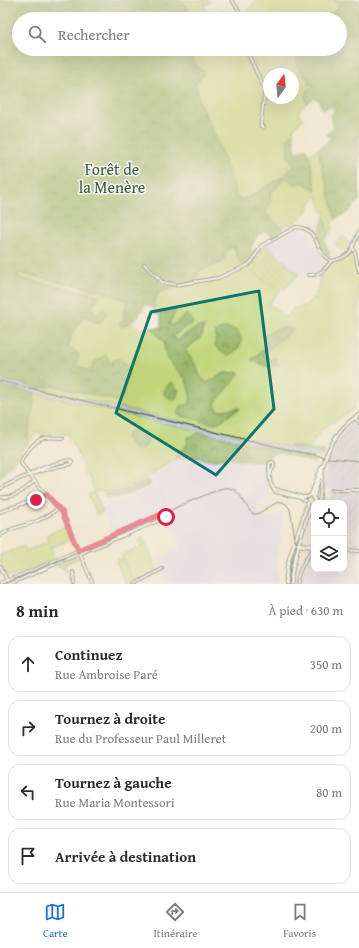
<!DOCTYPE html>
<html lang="fr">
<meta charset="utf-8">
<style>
:root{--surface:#fff;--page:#f7f7f7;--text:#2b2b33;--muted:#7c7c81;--line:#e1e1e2;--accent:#1a73e8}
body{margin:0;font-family:"Gentium Book Plus",serif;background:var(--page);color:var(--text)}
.controls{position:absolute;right:12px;bottom:12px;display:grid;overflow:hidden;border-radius:8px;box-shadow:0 4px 16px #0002}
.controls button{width:36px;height:36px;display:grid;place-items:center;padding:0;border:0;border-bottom:1px solid var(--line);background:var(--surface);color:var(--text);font:20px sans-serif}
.compass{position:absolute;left:263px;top:68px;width:36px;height:36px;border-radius:50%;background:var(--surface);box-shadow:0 4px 16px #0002;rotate:15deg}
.stop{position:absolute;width:12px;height:12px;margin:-9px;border:3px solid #e11d48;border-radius:50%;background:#fff}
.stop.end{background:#e11d48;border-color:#fff;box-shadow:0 1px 4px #0008}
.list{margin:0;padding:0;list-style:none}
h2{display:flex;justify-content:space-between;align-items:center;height:52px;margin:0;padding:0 16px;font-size:17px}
h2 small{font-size:13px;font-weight:400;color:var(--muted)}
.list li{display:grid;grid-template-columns:26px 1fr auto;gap:12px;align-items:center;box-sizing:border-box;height:56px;margin:0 8px 8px;padding:0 8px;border:1px solid var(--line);border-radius:12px}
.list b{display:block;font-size:15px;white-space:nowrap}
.list p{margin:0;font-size:13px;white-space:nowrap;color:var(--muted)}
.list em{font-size:13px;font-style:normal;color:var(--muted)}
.icon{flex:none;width:22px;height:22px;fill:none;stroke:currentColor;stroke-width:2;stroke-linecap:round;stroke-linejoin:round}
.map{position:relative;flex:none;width:359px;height:584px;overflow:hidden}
.search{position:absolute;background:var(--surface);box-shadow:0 4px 16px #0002;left:12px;right:12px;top:12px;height:44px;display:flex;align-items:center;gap:10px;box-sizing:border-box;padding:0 14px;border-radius:22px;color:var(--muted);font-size:15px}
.sheet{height:308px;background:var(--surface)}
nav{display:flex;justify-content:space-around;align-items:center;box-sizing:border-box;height:56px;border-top:1px solid var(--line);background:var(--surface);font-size:11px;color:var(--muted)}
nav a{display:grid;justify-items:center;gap:2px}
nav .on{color:var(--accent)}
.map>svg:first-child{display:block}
.built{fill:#ddd5f6}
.industrial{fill:url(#industrial-furrows)}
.railway{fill:#c2c1dc}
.grass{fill:#c1d578;stroke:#708956;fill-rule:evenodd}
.forest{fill:url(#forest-crowns);stroke:#5c7a4e}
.park{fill:url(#park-dots);stroke:#708956}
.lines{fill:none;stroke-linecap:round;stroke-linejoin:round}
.minor-casing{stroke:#3e564c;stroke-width:4}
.tertiary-casing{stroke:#3e564c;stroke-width:4.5}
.minor{stroke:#fff;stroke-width:2}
.tertiary{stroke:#fff;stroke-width:2.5}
.tram{stroke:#1f3d34;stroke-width:1}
.rail{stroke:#1f3d34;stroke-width:1}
.tertiary-bridge-casing{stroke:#3e564c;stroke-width:4.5;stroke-linecap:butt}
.tertiary-bridge{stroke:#fff;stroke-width:2.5}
.route{stroke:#e11d48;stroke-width:5}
.marked{fill:none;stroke:#0f766e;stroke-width:3;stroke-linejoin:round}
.labels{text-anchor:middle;stroke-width:3;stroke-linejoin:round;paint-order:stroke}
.park-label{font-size:16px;fill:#3f5b42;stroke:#f6f6f2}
</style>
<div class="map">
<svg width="359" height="584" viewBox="0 0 359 584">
<defs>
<pattern id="industrial-furrows" width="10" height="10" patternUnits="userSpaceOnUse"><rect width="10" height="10" fill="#c2c1dc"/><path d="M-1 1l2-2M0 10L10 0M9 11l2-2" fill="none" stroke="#9d9eb3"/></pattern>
<pattern id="forest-crowns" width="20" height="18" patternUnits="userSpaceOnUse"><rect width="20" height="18" fill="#98b668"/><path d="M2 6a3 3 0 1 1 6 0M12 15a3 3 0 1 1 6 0" fill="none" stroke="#7b9556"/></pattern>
<pattern id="park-dots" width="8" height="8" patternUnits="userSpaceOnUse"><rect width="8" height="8" fill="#c1d578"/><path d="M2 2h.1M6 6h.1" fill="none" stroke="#a5b868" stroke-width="1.8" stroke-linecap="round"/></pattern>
</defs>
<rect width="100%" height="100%" fill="#f6f6f2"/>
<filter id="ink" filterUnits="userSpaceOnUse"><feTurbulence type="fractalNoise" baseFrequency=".025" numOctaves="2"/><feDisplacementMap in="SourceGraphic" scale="8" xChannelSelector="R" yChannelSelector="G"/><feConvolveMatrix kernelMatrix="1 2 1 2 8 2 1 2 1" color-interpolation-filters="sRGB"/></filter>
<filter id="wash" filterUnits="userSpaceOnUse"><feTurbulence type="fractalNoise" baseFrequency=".012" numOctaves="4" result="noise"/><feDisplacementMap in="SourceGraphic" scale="16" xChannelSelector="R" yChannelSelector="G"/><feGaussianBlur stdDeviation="0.9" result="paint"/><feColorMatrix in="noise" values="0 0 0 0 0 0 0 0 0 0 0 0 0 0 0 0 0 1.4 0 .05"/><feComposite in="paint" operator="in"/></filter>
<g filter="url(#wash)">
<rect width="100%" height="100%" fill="#f1e7d1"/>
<g class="built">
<polygon points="297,229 302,229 309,233 324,259 326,262 326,265 320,273 311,275 305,273 299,274 282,260 266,245 284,235"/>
<polygon points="188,458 194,458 214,462 229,460 240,461 244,463 267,467 270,496 255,506 263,519 284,513 280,536 281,542 279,543 276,558 278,584 187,584 186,581 166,582 162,572 164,571 159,558 182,549 151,477 170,464 180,460"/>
<polygon points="153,484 165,511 113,533 102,508 144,492"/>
<polygon points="314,552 314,569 344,569 344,553 359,554 359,584 297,584 302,570 307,560 310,555"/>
</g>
<g class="industrial">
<polygon points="359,418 359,459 334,456 332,453 333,449 337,440 348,426"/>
<polygon points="327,461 359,464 359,554 344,553 344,503 320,503 321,498 330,499 331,496 330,489 322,489"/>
</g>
<g class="railway">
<polygon points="0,379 290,448 324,455 322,459 314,458 0,385"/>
<polygon points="329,456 359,459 359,464 327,461"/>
</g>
<g class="grass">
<polygon points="180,0 210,0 211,2 204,5 208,16 199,19 174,19 189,10"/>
<polygon points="256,0 334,0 340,6 323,19 241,19 241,14 250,9"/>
<polygon points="224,10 229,19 210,19 217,16 218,12"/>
<path d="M192 49H305C303 53 299 55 297 59 294 67 309 79 313 85L305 95 307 103 301 108 298 113 303 119 294 128 293 133 288 138 295 164 284 176 247 198 237 199 232 181 214 133 201 107 195 84 204 73 193 61ZM269 74H293V98H269Z"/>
<polygon points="318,149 336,219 331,223 333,228 329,234 324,217 325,211 322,211 318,196 308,206 308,211 297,221 282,228 265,212 270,205 270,194 285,177 294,184 304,183 316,190 309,155"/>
<polygon points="343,236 350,243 342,251 335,244"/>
<path d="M229 247 235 248 237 257 239 261 279 292 269 304 286 317 294 308H299L304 306 313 298 319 287 320 275 330 264 341 261 347 257 353 251 359 273V286L357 287 359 290V400L354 403 353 410 323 428 311 444 310 448 291 445 290 448 37 388 55 386 119 401 123 395 124 386 111 366 91 372 75 365 68 347 71 334 84 315 94 322 96 315 92 307 99 295 18 278V273L101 291 128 301 123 314 125 318 119 324 122 327 132 321 135 327 146 330 152 328 164 342 166 356 172 365 186 379 191 397 190 404 178 415 231 413 237 411 238 408 217 411 215 405 216 402 225 373 207 383 200 376 196 366 185 350 202 336 187 333 177 341 173 336 186 326 193 323 172 326 169 324 175 310 154 312C153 304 155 299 159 292L177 287 196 280 198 271 223 262 226 252ZM293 329 263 354 269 361V367L251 360 268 346 263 335Z"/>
<path d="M35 393 202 432 187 438C189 446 184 448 179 452 176 454 176 457 174 460 171 463 165 466 161 468 141 481 119 492 94 491L90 479 84 472 83 465 68 434 36 433 27 445Z"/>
<polygon points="19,454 18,458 0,478 0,473 1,473"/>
<polygon points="94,492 103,512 97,515 88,495"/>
<polygon points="67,526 71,539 50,548 55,559 16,576 9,577 7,576 0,562 0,555 24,546 26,551 49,541 46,535"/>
<polygon points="143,536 156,569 155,571 134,582 122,555 141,547 139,542 141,537"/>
<polygon points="77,557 80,558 64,565 67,571 57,565"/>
<polygon points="122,558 133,584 126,584 116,561"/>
</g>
<g class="forest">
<path d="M0 0H180L189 10 174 19H19V49H192L193 61 204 73 195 84 201 107 214 133 232 181 237 199 247 198 284 176 295 164 288 158V138L293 133 296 153 306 148 309 155 316 190 304 183 294 184 285 177 270 194C272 203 270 205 265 212L282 229 280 231 279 235 272 238 269 233 265 231 256 237 250 250 256 253C253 259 250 263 244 265 237 259 237 257 235 248L229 247 226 252 223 262 198 271 196 280 177 287 159 292 155 299 154 308 145 304 137 318 122 327 119 324 125 318 123 314 128 301 101 291 18 273V278L99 295 92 307 96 315 103 310 106 311 107 314 100 323 94 322 84 315 71 334 68 347 79 354 76 365 91 372 93 363 106 355 111 366 113 360 119 359 129 366 123 395 119 401 55 386 37 388 0 379Z"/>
<path d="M334 0H359V201L346 214 342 215 336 219 318 149 332 138 326 135 334 127 330 116 335 110 329 106 324 110 320 104 319 100 314 98 307 103 305 95 313 85 312 84H308C308 82 308 79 307 78 303 69 295 70 297 58L303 53 305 49H340V19H323L340 7Z"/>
<polygon points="324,217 329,234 324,241 329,251 329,257 320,246 317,239"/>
<polygon points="173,308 176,310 169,324 172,326 187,314 193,323 186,326 173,336 177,341 198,327 204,327 202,336 185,350 196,366 200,376 207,383 225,373 238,372 239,375 216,402 215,405 217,407 217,411 238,408 240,409 231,413 230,415 221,421 214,424 178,415 181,406 190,404 191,397 186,379 172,365 166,356 164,342 152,328 161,328 161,316 154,312 166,312"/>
<polygon points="283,327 294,329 263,354 269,361 276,358 277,365 269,367 251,360 268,346 263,335"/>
<polygon points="223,328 233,329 238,332 242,341 238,348 228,356 221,352 215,346 216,332"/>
<path d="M171 382C174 384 175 387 179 390L175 400H172L164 394V390Z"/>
<polygon points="0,385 35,393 27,445 1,473 0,473"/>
<path d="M137 431C141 434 145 435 148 437 149 445 141 453 133 448 130 446 129 440 126 437L128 433Z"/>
<path d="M202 432 314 458V463L282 453 271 454 268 462H250L227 458 212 461 194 457H184L175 459C176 456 176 455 178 453 183 447 190 448 187 438Z"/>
<polygon points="291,445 325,451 324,455 290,448"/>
<path d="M148 480 151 484C139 491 128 495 114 498L112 496 106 497 104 493 120 491Z"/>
</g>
<polygon class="park" points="266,245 282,260 299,274 285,289 281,288 279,292 248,268 254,262 262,247"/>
</g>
<g filter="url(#ink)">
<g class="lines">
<g class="minor-casing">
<g id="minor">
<polyline points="232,0 239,11 239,19"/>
<polyline points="245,49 249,56 265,90 261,121 261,126 264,128"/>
<polyline points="353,248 355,252 359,271"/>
<path d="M144 264 162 282 176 285 193 282 218 278 248 265 252 261 261 246 296 227C321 228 314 255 332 261 353 256 352 249 359 231"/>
<path d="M309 275C320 276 325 269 331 261"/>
<polyline points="355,417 359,423"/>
<path d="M63 438C57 438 50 437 44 438 36 440 21 456 21 463L29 475 62 512 78 550"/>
<path d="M270 477 271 472 274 466V463L272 462 270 463 269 465 270 467 269 468C270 476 269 487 276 492L300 498 306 501"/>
<polyline points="272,486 275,489 303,497 308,497"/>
<path d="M0 489C22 476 46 468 71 464L72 463V461L70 460C55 463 42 467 29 475"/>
<polyline points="332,490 359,490"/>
<path d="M0 497C15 499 25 489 35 481"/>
<polyline points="319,503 323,468"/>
<path d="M0 512C15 505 32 503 46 494"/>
<path d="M0 536C10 527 25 526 37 521 45 518 52 513 59 508"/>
<path d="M294 544C301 544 307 544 314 546"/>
<polyline points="299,545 303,546 313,547"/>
<polyline points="344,550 359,551"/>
<polyline points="80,554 93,584"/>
<polyline points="0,566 9,584"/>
<polyline points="73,572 74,584"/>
<path d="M0 583 29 572 164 513 166 517 165 518C113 540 61 561 10 584"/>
<polyline points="135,584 162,569"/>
<path d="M296 584C298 574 302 564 308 556 310 553 312 551 314 548"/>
</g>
</g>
<g class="tertiary-casing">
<g id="tertiary">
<path d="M326 456C333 439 344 424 359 415"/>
<polyline points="309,496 311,495 322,466"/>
<path d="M286 584C285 556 302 530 307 503"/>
<polyline points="290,584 293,567 300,540 310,508 315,501 313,497 314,495 325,460"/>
</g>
</g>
<use href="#minor" class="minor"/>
<use href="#tertiary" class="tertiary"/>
<path class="tram" d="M3 584 159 517 179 506 220 489C237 483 242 500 250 511L253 514H257L278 502H282L286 504 290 509 296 544V548L290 566 288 584"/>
<polyline class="rail" points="0,381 299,452 329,458 359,461"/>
<g class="tertiary-bridge-casing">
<polyline id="tertiary-bridge" points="325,460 326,456"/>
</g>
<use href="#tertiary-bridge" class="tertiary-bridge"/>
</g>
</g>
<g class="lines" filter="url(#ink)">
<polyline class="route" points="36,500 46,494 62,512 78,550 164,513 166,517"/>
</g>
<path d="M0 0H359V584H0ZM259 291 274 409 216 475 116 413 151 312Z" fill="#f1e7d1" fill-opacity=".55" fill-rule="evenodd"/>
<path class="marked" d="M259 291 274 409 216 475 116 413 151 312Z"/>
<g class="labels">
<g class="park-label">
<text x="112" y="175">Forêt de<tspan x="112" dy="18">la Menère</tspan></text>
</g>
</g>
</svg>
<div class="controls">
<button><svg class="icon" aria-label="locate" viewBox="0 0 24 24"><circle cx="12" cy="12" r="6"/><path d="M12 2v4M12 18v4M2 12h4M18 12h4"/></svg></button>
<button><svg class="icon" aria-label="layers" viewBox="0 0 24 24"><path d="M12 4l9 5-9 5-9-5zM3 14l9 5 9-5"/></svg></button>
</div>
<svg class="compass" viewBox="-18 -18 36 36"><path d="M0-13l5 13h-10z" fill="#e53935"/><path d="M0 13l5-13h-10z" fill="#7c7c81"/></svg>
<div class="stop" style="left:166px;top:517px"></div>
<div class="stop end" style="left:36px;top:500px"></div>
<div class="search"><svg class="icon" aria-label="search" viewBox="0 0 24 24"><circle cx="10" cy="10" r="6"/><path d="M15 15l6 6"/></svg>Rechercher</div>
</div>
<section class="sheet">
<h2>8 min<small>À pied · 630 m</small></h2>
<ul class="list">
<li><svg class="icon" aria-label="ahead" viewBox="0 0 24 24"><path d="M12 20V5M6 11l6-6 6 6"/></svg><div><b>Continuez</b><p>Rue Ambroise Paré</p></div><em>350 m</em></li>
<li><svg class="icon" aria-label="right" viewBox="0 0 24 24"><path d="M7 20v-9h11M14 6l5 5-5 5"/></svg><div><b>Tournez à droite</b><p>Rue du Professeur Paul Milleret</p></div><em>200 m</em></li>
<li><svg class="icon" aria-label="left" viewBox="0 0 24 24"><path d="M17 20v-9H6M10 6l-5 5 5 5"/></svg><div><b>Tournez à gauche</b><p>Rue Maria Montessori</p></div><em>80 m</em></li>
<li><svg class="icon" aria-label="arrive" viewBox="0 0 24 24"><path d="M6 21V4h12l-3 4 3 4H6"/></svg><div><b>Arrivée à destination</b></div></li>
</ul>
</section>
<nav>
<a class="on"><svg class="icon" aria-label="map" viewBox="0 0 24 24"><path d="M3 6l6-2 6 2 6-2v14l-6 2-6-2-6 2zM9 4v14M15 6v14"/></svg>Carte</a>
<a><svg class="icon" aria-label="directions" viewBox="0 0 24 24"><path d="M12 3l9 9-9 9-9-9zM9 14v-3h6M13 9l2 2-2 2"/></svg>Itinéraire</a>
<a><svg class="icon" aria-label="saved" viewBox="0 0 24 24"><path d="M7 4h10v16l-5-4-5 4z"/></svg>Favoris</a>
</nav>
